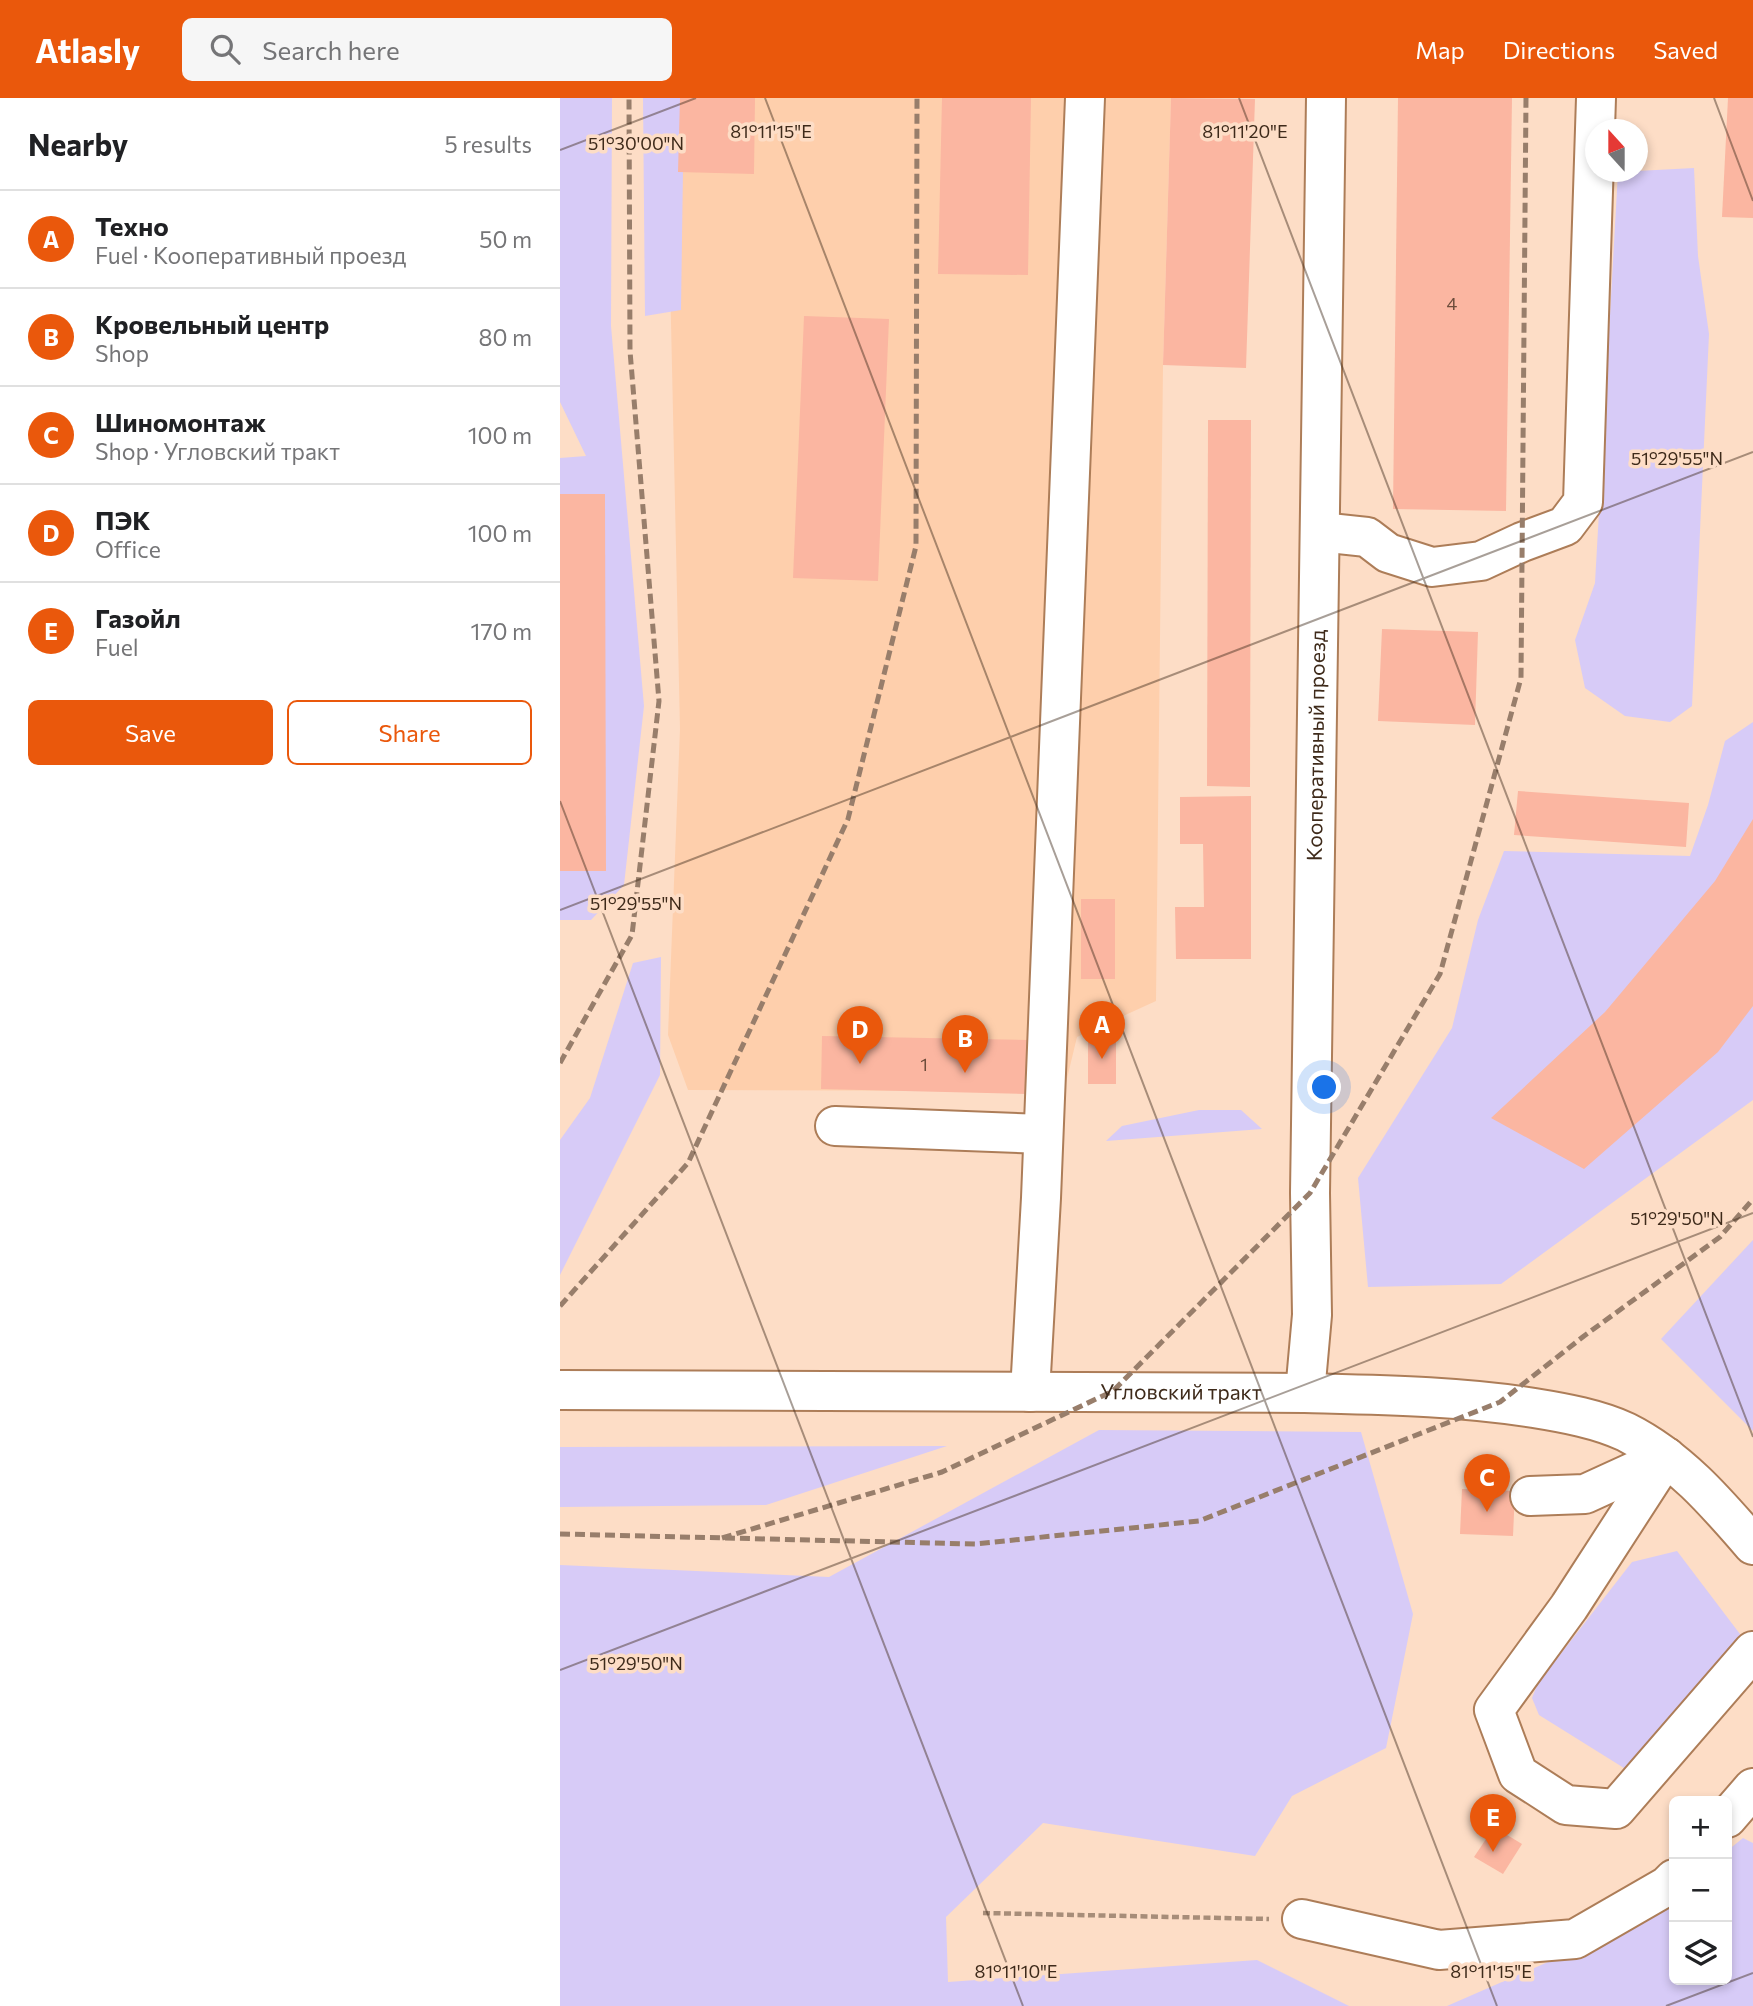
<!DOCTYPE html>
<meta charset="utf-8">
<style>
:root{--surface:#fff;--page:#f6f6f6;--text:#202124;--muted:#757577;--line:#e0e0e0;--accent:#ea580c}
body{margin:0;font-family:Commissioner,sans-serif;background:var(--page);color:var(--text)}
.controls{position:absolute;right:21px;bottom:21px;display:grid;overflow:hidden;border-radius:10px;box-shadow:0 4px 10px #0003}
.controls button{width:63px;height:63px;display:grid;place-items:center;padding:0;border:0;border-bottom:2px solid var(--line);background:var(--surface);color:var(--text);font:35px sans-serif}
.compass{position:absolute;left:1025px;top:21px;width:63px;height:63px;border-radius:50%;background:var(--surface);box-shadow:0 4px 10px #0003;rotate:339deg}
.you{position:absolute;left:765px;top:990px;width:24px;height:24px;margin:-18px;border:5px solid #fff;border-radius:50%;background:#1a73e8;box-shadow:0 0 0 10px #1a73e833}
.badge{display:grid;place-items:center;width:46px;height:46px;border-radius:50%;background:var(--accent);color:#fff;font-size:23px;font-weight:700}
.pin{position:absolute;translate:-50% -58px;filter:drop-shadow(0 2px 4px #0008)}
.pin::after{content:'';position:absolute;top:37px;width:24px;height:21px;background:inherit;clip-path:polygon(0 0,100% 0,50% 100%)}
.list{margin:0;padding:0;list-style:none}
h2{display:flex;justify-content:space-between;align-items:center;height:91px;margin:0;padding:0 28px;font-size:30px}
h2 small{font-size:23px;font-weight:400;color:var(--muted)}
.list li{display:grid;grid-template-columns:46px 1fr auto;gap:21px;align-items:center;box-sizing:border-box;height:98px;padding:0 28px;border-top:2px solid var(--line)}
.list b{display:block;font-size:26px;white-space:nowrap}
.list p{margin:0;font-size:23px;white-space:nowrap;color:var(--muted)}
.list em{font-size:23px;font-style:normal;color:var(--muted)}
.actions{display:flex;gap:14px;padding:21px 28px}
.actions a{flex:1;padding:16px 0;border:2px solid var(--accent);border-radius:10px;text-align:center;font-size:24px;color:var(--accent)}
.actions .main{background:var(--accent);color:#fff}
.icon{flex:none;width:38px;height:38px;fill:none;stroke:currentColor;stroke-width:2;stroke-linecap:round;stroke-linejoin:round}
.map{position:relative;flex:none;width:1193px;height:1908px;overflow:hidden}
header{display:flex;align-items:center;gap:42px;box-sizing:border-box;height:98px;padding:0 35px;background:var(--accent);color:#fff}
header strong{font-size:33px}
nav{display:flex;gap:38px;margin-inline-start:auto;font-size:24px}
.search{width:490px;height:63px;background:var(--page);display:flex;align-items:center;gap:18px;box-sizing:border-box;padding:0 24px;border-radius:10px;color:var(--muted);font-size:26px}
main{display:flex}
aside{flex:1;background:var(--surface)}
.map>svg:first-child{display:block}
.built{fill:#fecfac}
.green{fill:#d7cbf7}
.building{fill:#fbb6a1}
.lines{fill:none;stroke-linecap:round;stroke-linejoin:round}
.minor-casing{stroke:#ad7d58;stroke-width:42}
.highway-casing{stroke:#ad7d58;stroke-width:42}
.path{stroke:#a78d79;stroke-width:4.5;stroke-dasharray:7 3.5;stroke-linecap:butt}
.minor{stroke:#fff;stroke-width:38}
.highway{stroke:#fff;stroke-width:38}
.rail{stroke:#987e6b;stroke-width:5;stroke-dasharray:10 5;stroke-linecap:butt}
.ticks{fill:none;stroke:#3e2a1a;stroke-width:2;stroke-opacity:0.45}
.labels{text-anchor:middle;stroke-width:7;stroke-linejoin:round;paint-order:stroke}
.number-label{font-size:18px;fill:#6d4d3c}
.street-label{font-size:21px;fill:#3e2a1a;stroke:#fdddc6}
.ticks-label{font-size:18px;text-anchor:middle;fill:#3e2a1a;stroke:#fdddc6;stroke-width:7;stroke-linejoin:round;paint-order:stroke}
</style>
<header>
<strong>Atlasly</strong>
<div class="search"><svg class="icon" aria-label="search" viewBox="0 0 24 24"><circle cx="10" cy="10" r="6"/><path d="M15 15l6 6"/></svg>Search here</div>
<nav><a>Map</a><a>Directions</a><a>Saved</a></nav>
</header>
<main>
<aside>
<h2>Nearby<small>5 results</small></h2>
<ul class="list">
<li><span class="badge">A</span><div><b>Техно</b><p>Fuel · Кооперативный проезд</p></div><em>50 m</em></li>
<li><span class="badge">B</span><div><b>Кровельный центр</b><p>Shop</p></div><em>80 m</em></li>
<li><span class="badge">C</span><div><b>Шиномонтаж</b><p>Shop · Угловский тракт</p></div><em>100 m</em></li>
<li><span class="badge">D</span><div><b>ПЭК</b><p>Office</p></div><em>100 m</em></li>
<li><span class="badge">E</span><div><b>Газойл</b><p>Fuel</p></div><em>170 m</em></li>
</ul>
<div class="actions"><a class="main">Save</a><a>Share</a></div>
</aside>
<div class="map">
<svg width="1193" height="1908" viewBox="0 0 1193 1908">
<rect width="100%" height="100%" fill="#fdddc6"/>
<polygon class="built" points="109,0 611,0 603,267 596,903 517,939 504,993 128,992 108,937 120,631 107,43"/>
<g class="green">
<polygon points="0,0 52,0 51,228 84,608 64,787 31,822 0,822 0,360 26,358 0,304"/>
<polygon points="83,0 124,0 121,212 85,218"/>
<polygon points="1134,70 1138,158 1149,236 1132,608 1110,624 1065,618 1025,590 1015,542 1035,485 1058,74"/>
<polygon points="1193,624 1193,1002 941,1186 808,1189 798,1080 892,930 918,822 944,753 1130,758 1148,707 1165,643"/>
<polygon points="101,859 100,977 0,1177 0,1042 30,1000 73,865"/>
<polygon points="639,1012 681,1012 702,1031 546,1043 562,1028"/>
<polygon points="1193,1142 1193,1333 1101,1241"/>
<polygon points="539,1332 801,1334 853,1516 826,1650 732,1698 695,1758 483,1725 386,1819 388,1884 697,1862 789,1908 0,1908 0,1467 269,1479"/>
<polygon points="387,1348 206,1407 0,1409 0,1349"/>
<polygon points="1117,1453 1186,1544 1079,1670 1064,1670 979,1617 972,1600 978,1585 1072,1464"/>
<polygon points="1183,1740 1193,1745 1193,1908 887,1908 1084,1822 1114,1796 1114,1882 1167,1882 1167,1753"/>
</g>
<g class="building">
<polygon points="120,0 195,0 194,76 118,74"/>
<polygon points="382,0 471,0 468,177 378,176"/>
<polygon points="611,0 695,1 686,270 603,267"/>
<polygon points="838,0 952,0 946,413 833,411"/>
<polygon points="1168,0 1193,0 1193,120 1162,119"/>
<polygon points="244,218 329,221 318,483 233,480"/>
<polygon points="648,322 691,322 690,689 647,688"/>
<polygon points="0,396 45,396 46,773 0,773"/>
<polygon points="822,531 918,534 915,627 818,623"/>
<polygon points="958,693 1129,705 1126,749 954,737"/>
<polygon points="691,698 691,861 616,861 615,809 644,809 643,746 620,746 620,699"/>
<polygon points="1193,721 1193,908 1158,954 1024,1071 931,1020 1045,914 1155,783"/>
<rect x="521" y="801" width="34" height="80"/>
<polygon points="528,936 556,937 556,986 528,986"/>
<polygon points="262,938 467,942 466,996 261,991"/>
<polygon points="902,1391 955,1393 953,1438 900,1436"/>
<polygon points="934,1729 962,1746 943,1776 914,1759"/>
</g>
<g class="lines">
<g class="minor-casing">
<g id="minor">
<polyline points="760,434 807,439 828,455 872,469 921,463 962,444 1005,428 1023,404 1036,0"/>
<polyline points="275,1028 483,1036"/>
<polyline points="470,1294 481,1100 525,0"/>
<path id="s1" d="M745 1295 752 1217 750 1095 766 0"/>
<polyline points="1106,1359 1009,1509 934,1612 958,1676 1006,1707 1056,1711 1193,1553"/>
<polyline points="970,1398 1025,1396 1106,1359"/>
<polyline points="1167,1720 1193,1690"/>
<polyline points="742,1821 879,1852 1015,1841 1107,1788 1114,1781"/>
</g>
</g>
<g class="highway-casing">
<g id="highway">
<path id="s2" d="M0 1292 745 1295C821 1297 898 1298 974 1310 1005 1315 1038 1321 1066 1334 1118 1360 1156 1404 1193 1447"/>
</g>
</g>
<polyline class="path" points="423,1815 709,1821"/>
<use href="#minor" class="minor"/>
<use href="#highway" class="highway"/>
<g class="rail">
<polyline points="0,965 72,837 99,603 70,253 69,0"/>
<polyline points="0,1208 128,1065 288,721 356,448 357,0"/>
<polyline points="0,1436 415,1446 639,1423 940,1304 1024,1238 1160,1139 1193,1101"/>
<polyline points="162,1440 382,1374 553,1293 750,1095 880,876 961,580 966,0"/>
</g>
</g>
<path class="ticks" d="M205 0 937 1908M679 0 1193 1339M1154 0 1193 103M0 52 136 0M0 703 463 1908M0 812 1193 354M0 1572 1193 1115M1106 1908 1193 1875"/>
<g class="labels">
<g class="number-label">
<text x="892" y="212">4</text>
<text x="364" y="973">1</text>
</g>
<g class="street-label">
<text dy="7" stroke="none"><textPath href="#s1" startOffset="648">Кооперативный проезд</textPath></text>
<text dy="7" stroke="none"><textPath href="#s2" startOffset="621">Угловский тракт</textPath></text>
</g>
</g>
<g class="ticks-label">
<text x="211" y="40">81°11'15"E</text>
<text x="685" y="40">81°11'20"E</text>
<text x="76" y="52">51°30'00"N</text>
<text x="1117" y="367">51°29'55"N</text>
<text x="76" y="812">51°29'55"N</text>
<text x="1117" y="1127">51°29'50"N</text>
<text x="76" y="1572">51°29'50"N</text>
<text x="456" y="1880">81°11'10"E</text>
<text x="931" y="1880">81°11'15"E</text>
</g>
</svg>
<div class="controls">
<button>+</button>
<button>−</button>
<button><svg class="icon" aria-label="layers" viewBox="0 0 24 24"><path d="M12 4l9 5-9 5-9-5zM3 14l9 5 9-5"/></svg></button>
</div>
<svg class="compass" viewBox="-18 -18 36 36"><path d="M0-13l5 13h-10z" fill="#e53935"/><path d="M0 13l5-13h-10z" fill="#757577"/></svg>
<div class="you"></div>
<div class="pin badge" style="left:542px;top:961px">A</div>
<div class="pin badge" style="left:405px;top:975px">B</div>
<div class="pin badge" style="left:927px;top:1414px">C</div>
<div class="pin badge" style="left:300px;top:966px">D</div>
<div class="pin badge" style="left:933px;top:1754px">E</div>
</div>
</main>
